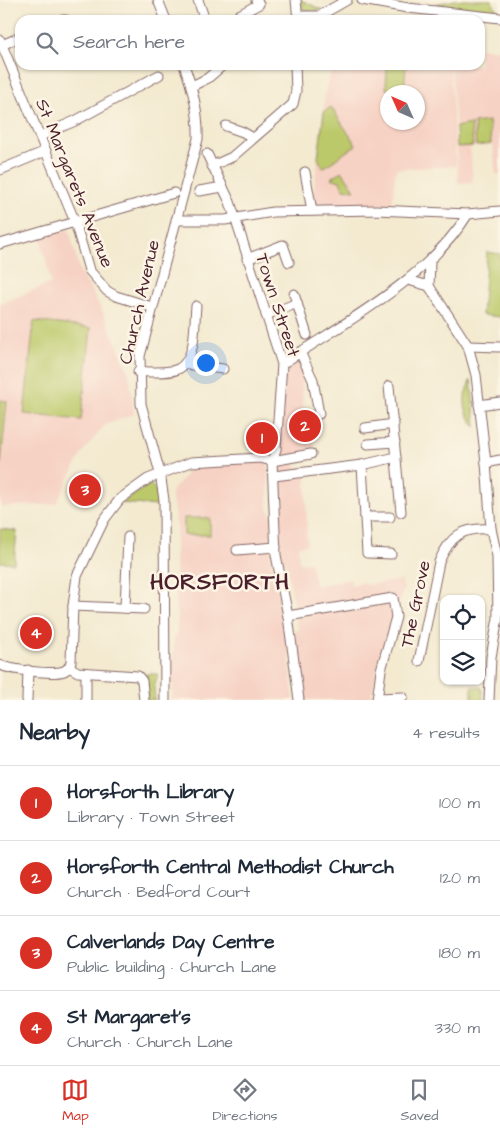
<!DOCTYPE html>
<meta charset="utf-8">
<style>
:root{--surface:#fff;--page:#f2f2f3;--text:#1f2937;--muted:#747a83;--line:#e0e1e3;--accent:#d93025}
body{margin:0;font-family:"Architects Daughter",sans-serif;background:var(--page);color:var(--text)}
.controls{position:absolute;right:15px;bottom:15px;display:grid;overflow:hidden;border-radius:10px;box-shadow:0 1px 4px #0004}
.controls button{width:45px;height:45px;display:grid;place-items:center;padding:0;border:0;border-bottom:1px solid var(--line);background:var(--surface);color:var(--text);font:25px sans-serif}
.compass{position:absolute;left:380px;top:85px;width:45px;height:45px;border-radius:50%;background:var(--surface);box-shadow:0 1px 4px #0004;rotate:315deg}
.you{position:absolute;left:205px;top:362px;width:18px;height:18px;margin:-12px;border:4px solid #fff;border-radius:50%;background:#1a73e8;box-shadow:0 0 0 8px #1a73e833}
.badge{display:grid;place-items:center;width:32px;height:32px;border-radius:50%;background:var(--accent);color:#fff;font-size:16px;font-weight:700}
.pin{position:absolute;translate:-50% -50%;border:2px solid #fff;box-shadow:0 1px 5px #0006}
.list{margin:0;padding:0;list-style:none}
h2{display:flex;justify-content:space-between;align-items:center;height:65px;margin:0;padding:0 20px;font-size:21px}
h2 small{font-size:16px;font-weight:400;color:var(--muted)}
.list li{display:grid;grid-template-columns:32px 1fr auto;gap:15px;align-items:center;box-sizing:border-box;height:75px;padding:0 20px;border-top:1px solid var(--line)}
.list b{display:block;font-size:19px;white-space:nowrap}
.list p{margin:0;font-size:16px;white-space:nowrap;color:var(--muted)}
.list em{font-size:16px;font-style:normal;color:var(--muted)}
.icon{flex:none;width:28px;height:28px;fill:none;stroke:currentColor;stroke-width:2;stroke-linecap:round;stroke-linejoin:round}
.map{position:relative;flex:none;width:500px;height:700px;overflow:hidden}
.search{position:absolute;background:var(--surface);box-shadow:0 1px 4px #0004;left:15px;right:15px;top:15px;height:55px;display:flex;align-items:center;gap:12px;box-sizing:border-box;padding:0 18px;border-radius:15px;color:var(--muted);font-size:19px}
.sheet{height:365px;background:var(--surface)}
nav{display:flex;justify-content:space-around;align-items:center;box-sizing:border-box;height:70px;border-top:1px solid var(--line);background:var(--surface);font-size:14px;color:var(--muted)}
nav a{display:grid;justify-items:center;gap:2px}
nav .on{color:var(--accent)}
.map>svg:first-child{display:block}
.built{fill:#f6d2c4;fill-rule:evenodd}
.green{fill:#bcc96a;stroke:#83744a}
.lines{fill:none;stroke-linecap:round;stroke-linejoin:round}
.minor-casing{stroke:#856665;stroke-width:11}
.minor{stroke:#fff;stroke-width:9}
.labels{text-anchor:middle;stroke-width:5;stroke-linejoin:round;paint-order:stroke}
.street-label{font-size:18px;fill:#4a1f2b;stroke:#fcf5e5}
.district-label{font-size:22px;font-weight:bold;letter-spacing:1px;fill:#4a1f2b;stroke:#fcf5e5}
</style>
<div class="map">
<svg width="500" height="700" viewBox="0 0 500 700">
<rect width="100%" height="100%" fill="#fcf5e5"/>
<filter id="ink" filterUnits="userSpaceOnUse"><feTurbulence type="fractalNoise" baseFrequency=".02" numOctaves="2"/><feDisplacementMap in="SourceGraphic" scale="10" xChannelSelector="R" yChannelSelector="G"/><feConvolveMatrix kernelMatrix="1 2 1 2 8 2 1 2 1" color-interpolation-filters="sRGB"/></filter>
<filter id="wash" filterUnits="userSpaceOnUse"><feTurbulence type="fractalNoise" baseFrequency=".0096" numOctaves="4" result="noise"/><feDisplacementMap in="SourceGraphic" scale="20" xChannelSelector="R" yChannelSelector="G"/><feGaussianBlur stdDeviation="1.12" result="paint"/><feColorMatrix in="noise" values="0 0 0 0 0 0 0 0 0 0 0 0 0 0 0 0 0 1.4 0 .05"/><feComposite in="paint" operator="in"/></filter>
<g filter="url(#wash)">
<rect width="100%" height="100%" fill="#f3ead0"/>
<g class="built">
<polygon points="480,48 500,50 500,174 496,174 493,145 470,147 473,182 458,183 456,127 451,65 480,65"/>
<path d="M334 65H450L456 166 396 169 392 205 318 204 313 199 326 88ZM388 92H418V122H388Z"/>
<polygon points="69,229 80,272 100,306 129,373 134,414 105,425 82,453 56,504 0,507 0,304 51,283 40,236"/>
<polygon points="301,357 303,410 305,417 309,417 317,456 295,459 296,468 305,466 306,475 307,545 298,546 299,563 310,562 316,586 351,579 351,585 364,582 365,585 402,580 404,589 399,603 389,605 392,618 381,651 370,700 305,700 295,631 299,630 296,619 298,618 285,562 281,562 280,547 279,461 282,454 281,439 285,367 289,363"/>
<polygon points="268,460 268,508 272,520 271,560 274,581 282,603 289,650 293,700 172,700 174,638 177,636 178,613 176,612 175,542 177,528 171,492 195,464"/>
</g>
<g class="green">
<polygon points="301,0 322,10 306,11 302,8"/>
<polygon points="455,0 491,0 496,8 494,12 436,4"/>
<polygon points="387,65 406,65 404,90 386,89"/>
<polygon points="331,107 356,145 323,168 318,158 324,112"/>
<polygon points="489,121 491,144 476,146 474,123"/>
<polygon points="471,124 473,146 457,147 456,127"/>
<polygon points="342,171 355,190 344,189 340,181 331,178"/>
<polygon points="487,252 500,254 500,317 482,315"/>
<polygon points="34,321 91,328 81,420 24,414"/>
<path d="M471 380 476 427C463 412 461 397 471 380Z"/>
<polygon points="0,400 7,401 1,463 0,462"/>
<polygon points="150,484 156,490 158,506 122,503"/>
<rect x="184" y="518" width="26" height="17"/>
<polygon points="0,529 17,531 14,563 0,562"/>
<polygon points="146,674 158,674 154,687 155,700 147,700"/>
<polygon points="472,687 482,688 483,700 472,700"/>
</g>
</g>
<g filter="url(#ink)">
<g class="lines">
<g class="minor-casing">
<g id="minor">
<polyline points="158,0 166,20"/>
<polyline points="198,0 205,20"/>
<polyline points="296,0 298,20"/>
<polyline points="362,0 408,8 500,18"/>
<polyline points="239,15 259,4 256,0"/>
<polyline points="298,16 319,16 347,0"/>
<polyline points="62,20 66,20"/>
<polyline points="0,40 75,222 89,270 107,291 116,296 152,307"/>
<polyline points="2,45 20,37"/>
<polyline points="192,86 208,78 223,65"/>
<polyline points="226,126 243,132 253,138"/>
<polyline points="40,136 75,121 159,75"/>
<polyline points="207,154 230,202 282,364 276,449 272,461 276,555 288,616 299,700"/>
<polyline points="212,166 232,157 293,104 296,91 295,65"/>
<polyline points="0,170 46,151"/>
<polyline points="305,172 312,211"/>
<polyline points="199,191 223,187"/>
<polyline points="176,220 225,220 273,212 376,210 468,214 500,211"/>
<polyline points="0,244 174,193"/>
<polyline points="247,259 283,245 289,262"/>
<polyline points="430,262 429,286 468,346 476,375 486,463 491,529 497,556 498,618 491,657 489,700"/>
<polyline points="408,280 429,286"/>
<polyline points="294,294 307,335"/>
<polyline points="285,308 297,303"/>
<polyline points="266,315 276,311"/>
<polyline points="468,346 500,347"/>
<polyline points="300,352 313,380 319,414"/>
<polyline points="185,364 223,369"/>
<path d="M282 364C345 322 428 279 468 214"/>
<path d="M138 372C150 371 168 374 178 369 197 360 194 324 196 306"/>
<polyline points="389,386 401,512"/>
<polyline points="479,405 500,402"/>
<polyline points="365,428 394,424"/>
<polyline points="368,444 395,442"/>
<polyline points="272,461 311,454"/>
<polyline points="486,463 500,460"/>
<polyline points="362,465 367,553 391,554"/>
<polyline points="274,476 362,465 396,457"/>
<polyline points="365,517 390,517"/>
<polyline points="237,550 276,547"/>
<polyline points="73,606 144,609"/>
<polyline points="125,608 128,537"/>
<polyline points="288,616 393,598 396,617 381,670 377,700"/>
<path d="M419 661 439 562C450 536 462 527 491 529"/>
<path d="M0 665C11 670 53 675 64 671 68 669 70 666 71 662L73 606 77 576 104 520 120 499 148 479 191 462 260 458 272 461"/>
<polyline points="69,667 78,672 138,676 142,681 144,700"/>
<polyline points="86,673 86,700"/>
<polyline points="378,698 403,697"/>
<polyline points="27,700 28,670"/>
<path d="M165 700 164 500 160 473 141 404 140 356 198 139C199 113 193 89 184 65"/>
</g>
</g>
<use href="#minor" class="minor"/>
</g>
</g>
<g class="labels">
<g class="street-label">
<text transform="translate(75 183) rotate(68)" y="6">St Margarets Avenue</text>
<text transform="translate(139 302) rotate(-77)" y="6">Church Avenue</text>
<text transform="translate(278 305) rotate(72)" y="6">Town Street</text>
<text transform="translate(415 604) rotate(-78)" y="6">The Grove</text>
</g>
<g class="district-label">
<text x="220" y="589">HORSFORTH</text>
</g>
</g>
</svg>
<div class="controls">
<button><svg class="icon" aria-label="locate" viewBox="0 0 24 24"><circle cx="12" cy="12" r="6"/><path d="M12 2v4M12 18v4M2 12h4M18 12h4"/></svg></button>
<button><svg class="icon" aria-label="layers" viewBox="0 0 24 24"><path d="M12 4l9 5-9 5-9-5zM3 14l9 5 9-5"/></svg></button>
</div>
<svg class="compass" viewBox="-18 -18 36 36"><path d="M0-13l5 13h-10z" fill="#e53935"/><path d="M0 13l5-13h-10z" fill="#747a83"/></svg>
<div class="you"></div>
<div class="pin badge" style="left:262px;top:438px">1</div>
<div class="pin badge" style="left:305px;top:426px">2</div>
<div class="pin badge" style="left:85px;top:490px">3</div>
<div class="pin badge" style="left:36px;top:633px">4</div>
<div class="search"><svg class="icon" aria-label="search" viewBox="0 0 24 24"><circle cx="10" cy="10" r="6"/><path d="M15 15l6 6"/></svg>Search here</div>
</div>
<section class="sheet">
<h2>Nearby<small>4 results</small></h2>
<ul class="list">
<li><span class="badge">1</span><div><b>Horsforth Library</b><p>Library · Town Street</p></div><em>100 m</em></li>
<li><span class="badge">2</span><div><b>Horsforth Central Methodist Church</b><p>Church · Bedford Court</p></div><em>120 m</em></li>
<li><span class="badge">3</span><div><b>Calverlands Day Centre</b><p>Public building · Church Lane</p></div><em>180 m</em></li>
<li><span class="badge">4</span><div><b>St Margaret's</b><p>Church · Church Lane</p></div><em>330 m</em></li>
</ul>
</section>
<nav>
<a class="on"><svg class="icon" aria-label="map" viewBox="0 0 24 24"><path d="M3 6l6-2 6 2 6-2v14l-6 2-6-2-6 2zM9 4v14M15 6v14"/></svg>Map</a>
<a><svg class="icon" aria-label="directions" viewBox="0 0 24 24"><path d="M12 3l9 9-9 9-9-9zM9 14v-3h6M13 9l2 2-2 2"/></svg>Directions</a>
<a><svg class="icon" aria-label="saved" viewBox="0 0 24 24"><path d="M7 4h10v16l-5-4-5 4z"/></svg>Saved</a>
</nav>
